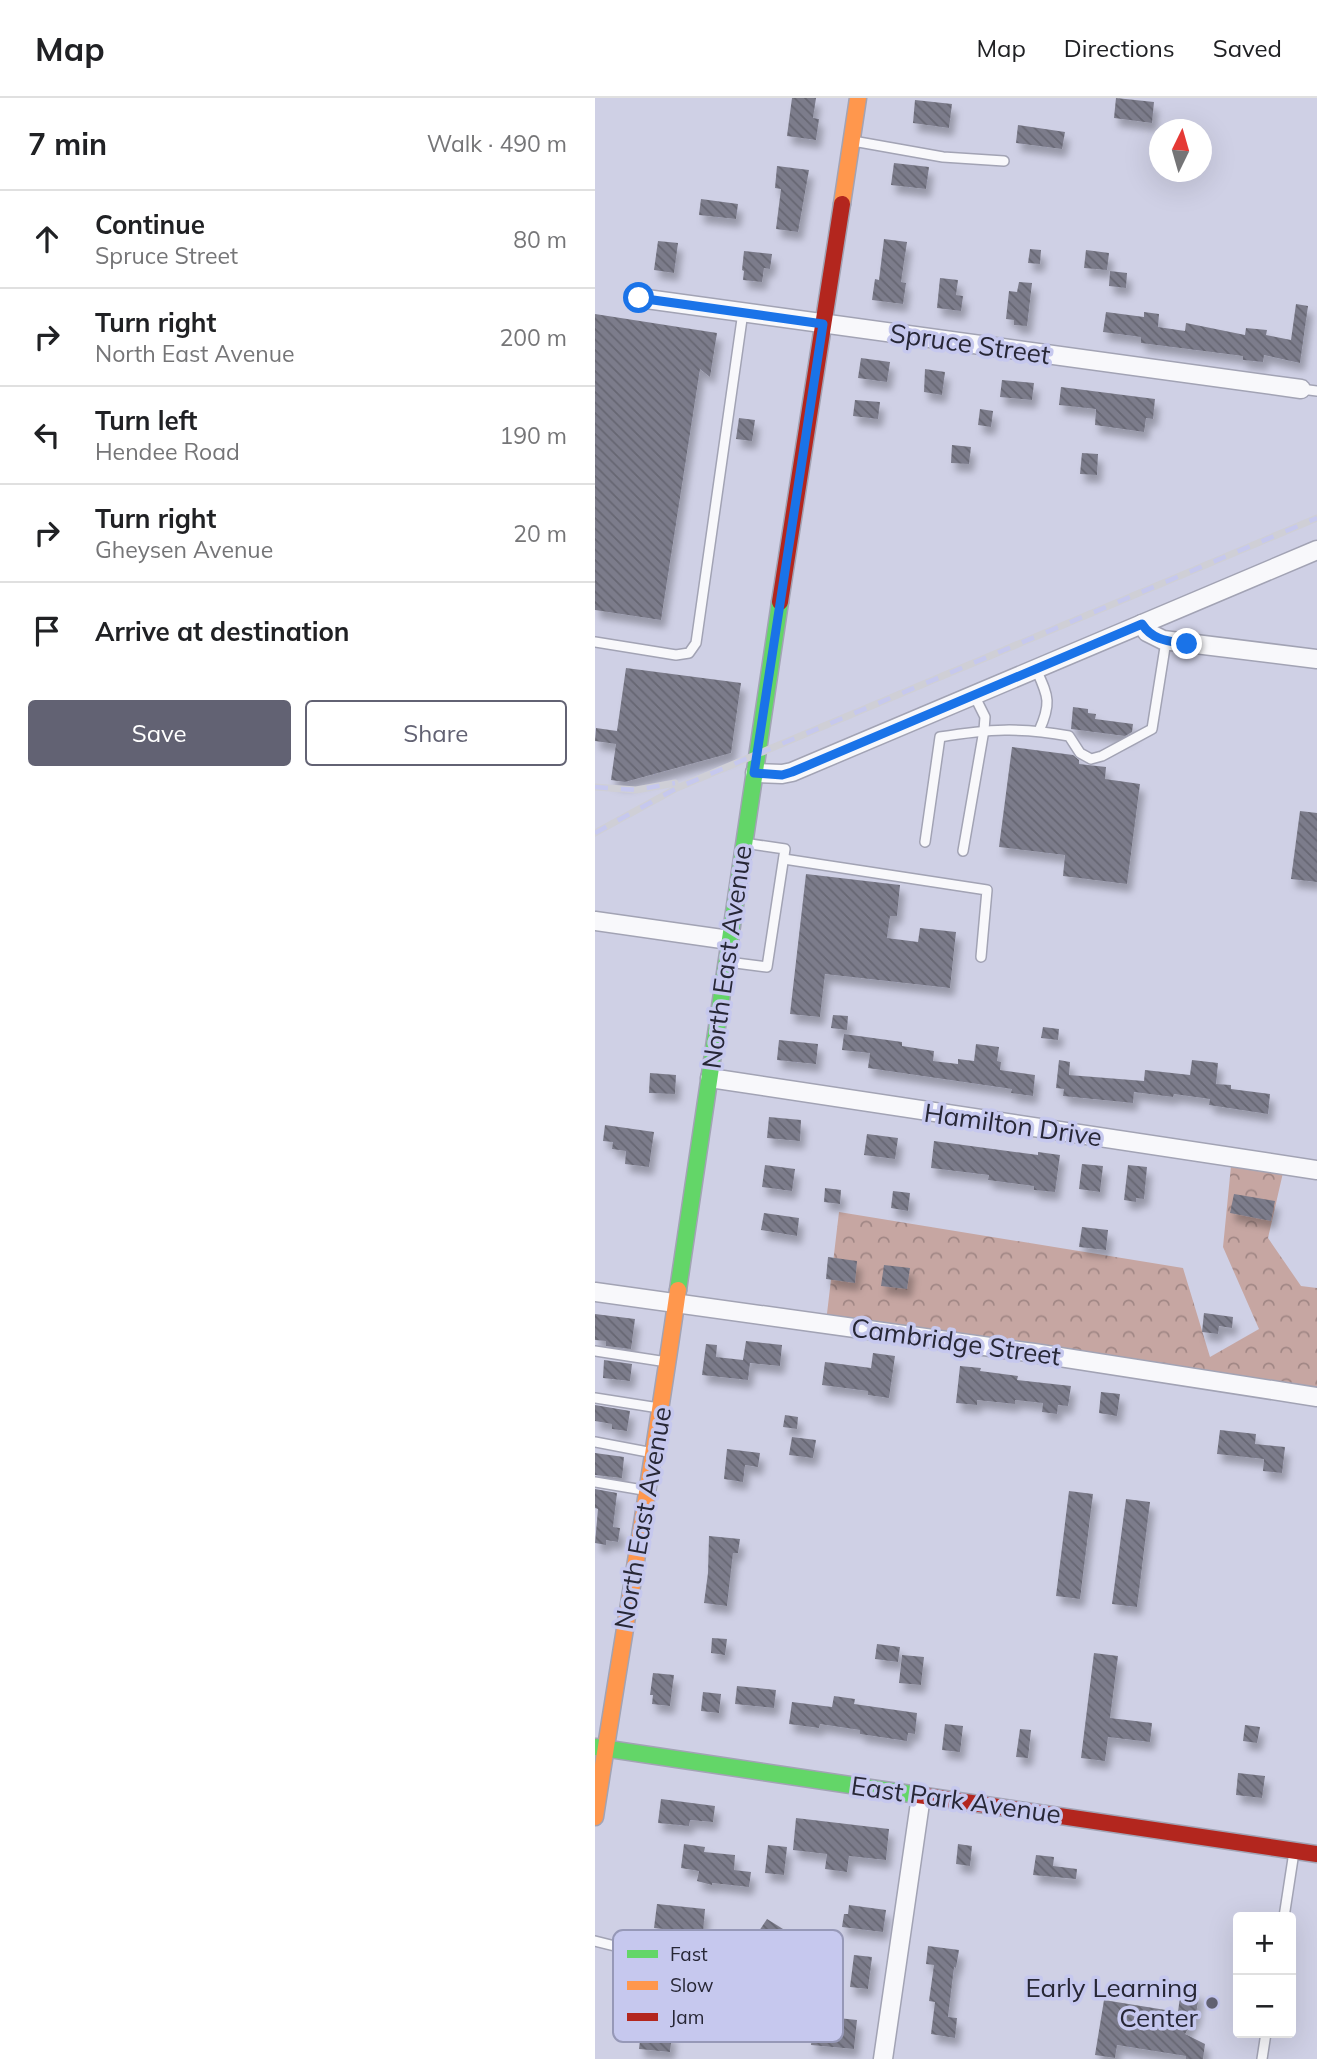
<!DOCTYPE html>
<meta charset="utf-8">
<style>
:root{--surface:#fff;--page:#f2f2f2;--text:#202124;--muted:#757577;--line:#e0e0e0;--accent:#626273}
body{margin:0;font-family:Mulish,sans-serif;background:var(--page);color:var(--text)}
.controls{position:absolute;right:21px;bottom:21px;display:grid;overflow:hidden;border-radius:7px;box-shadow:0 7px 28px #0002}
.controls button{width:63px;height:63px;display:grid;place-items:center;padding:0;border:0;border-bottom:2px solid var(--line);background:var(--surface);color:var(--text);font:35px sans-serif}
.compass{position:absolute;left:554px;top:21px;width:63px;height:63px;border-radius:50%;background:var(--surface);box-shadow:0 7px 28px #0002;rotate:5deg}
.stop{position:absolute;width:21px;height:21px;margin:-16px;border:5px solid #1a73e8;border-radius:50%;background:#fff}
.stop.end{background:#1a73e8;border-color:#fff;box-shadow:0 2px 7px #0008}
.list{margin:0;padding:0;list-style:none}
h2{display:flex;justify-content:space-between;align-items:center;height:91px;margin:0;padding:0 28px;font-size:30px}
h2 small{font-size:23px;font-weight:400;color:var(--muted)}
.list li{display:grid;grid-template-columns:46px 1fr auto;gap:21px;align-items:center;box-sizing:border-box;height:98px;padding:0 28px;border-top:2px solid var(--line)}
.list b{display:block;font-size:26px;white-space:nowrap}
.list p{margin:0;font-size:23px;white-space:nowrap;color:var(--muted)}
.list em{font-size:23px;font-style:normal;color:var(--muted)}
.actions{display:flex;gap:14px;padding:21px 28px}
.actions a{flex:1;padding:16px 0;border:2px solid var(--accent);border-radius:7px;text-align:center;font-size:24px;color:var(--accent)}
.actions .main{background:var(--accent);color:#fff}
.icon{flex:none;width:38px;height:38px;fill:none;stroke:currentColor;stroke-width:2;stroke-linecap:round;stroke-linejoin:round}
.map{position:relative;flex:none;width:722px;height:1961px;overflow:hidden}
header{display:flex;align-items:center;gap:42px;box-sizing:border-box;height:98px;padding:0 35px;background:var(--surface);border-bottom:2px solid var(--line)}
header strong{font-size:33px}
nav{display:flex;gap:38px;margin-inline-start:auto;font-size:24px}
main{display:flex}
aside{flex:1;background:var(--surface)}
.map>svg:first-child{display:block}
.forest{fill:url(#forest-crowns)}
.building{fill:url(#building-back-hatch);filter:url(#shadow)}
.lines{fill:none;stroke-linecap:round;stroke-linejoin:round}
.lane-casing{stroke:#a2a3b4;stroke-width:12}
.street-casing{stroke:#a2a3b4;stroke-width:21}
.fast-casing{stroke:#a2a3b4;stroke-width:19}
.slow-casing{stroke:#a2a3b4;stroke-width:19}
.jam-casing{stroke:#a2a3b4;stroke-width:19}
.lane{stroke:#f8f8fb;stroke-width:9}
.street{stroke:#f8f8fb;stroke-width:18}
.fast{stroke:#63d668;stroke-width:16}
.slow{stroke:#ff974d;stroke-width:16}
.jam{stroke:#b3261e;stroke-width:16}
.rail-casing{stroke:#cfcfd6;stroke-width:7}
.rail{stroke:#c6c8ee;stroke-width:4.5;stroke-dasharray:13;stroke-linecap:butt}
.route{stroke:#1a73e8;stroke-width:9}
.poi-dot{fill:#626273;stroke:#c6c8ee;stroke-width:2.5}
.labels{text-anchor:middle;stroke-width:7;stroke-linejoin:round;paint-order:stroke}
.street-label{font-size:26px;fill:#272736;stroke:#c6c8ee}
.poi-label{font-size:26px;fill:#272736;stroke:#c6c8ee;text-anchor:end}
.key{fill:#c6c8ee;stroke:#9698b7;stroke-width:2}
.key-label{font-size:19px;fill:#272736}
</style>
<header>
<strong>Map</strong>
<nav><a>Map</a><a>Directions</a><a>Saved</a></nav>
</header>
<main>
<aside>
<h2>7 min<small>Walk · 490 m</small></h2>
<ul class="list">
<li><svg class="icon" aria-label="ahead" viewBox="0 0 24 24"><path d="M12 20V5M6 11l6-6 6 6"/></svg><div><b>Continue</b><p>Spruce Street</p></div><em>80 m</em></li>
<li><svg class="icon" aria-label="right" viewBox="0 0 24 24"><path d="M7 20v-9h11M14 6l5 5-5 5"/></svg><div><b>Turn right</b><p>North East Avenue</p></div><em>200 m</em></li>
<li><svg class="icon" aria-label="left" viewBox="0 0 24 24"><path d="M17 20v-9H6M10 6l-5 5 5 5"/></svg><div><b>Turn left</b><p>Hendee Road</p></div><em>190 m</em></li>
<li><svg class="icon" aria-label="right" viewBox="0 0 24 24"><path d="M7 20v-9h11M14 6l5 5-5 5"/></svg><div><b>Turn right</b><p>Gheysen Avenue</p></div><em>20 m</em></li>
<li><svg class="icon" aria-label="arrive" viewBox="0 0 24 24"><path d="M6 21V4h12l-3 4 3 4H6"/></svg><div><b>Arrive at destination</b></div></li>
</ul>
<div class="actions"><a class="main">Save</a><a>Share</a></div>
</aside>
<div class="map">
<svg width="722" height="1961" viewBox="0 0 722 1961">
<defs>
<pattern id="forest-crowns" width="20" height="18" patternUnits="userSpaceOnUse" patternTransform="scale(1.75)"><rect width="20" height="18" fill="#c6a6a2"/><path d="M2 6a3 3 0 1 1 6 0M12 15a3 3 0 1 1 6 0" fill="none" stroke="#a18785"/></pattern>
<pattern id="building-back-hatch" width="6" height="6" patternUnits="userSpaceOnUse" patternTransform="scale(1.75)"><rect width="6" height="6" fill="#7c7c8b"/><path d="M-1 5l2 2M0 0l6 6M5-1l2 2" fill="none" stroke="#666672"/></pattern>
<filter id="shadow"><feDropShadow dx="4.5" dy="8" stdDeviation="3.5" flood-color="#0004"/></filter>
</defs>
<rect width="100%" height="100%" fill="#cfd0e5"/>
<polygon class="forest" points="637,1058 690,1066 673,1140 706,1188 722,1190 722,1297 231,1224 244,1114 588,1170 615,1259 664,1231 628,1149"/>
<g class="building">
<polygon points="197,0 221,0 218,20 224,21 221,42 192,38"/>
<polygon points="521,0 559,4 557,25 519,20"/>
<polygon points="320,2 357,6 354,30 318,25"/>
<polygon points="423,27 470,34 467,51 421,45"/>
<polygon points="299,65 334,69 331,91 296,87"/>
<polygon points="182,68 214,72 203,134 181,131 186,91 180,90"/>
<polygon points="106,101 143,106 141,121 104,117"/>
<polygon points="289,141 312,144 306,184 311,185 308,206 277,202 280,181 284,182"/>
<polygon points="63,143 83,145 79,175 59,172"/>
<polygon points="435,151 446,152 445,166 433,165"/>
<polygon points="491,152 514,155 512,172 489,170"/>
<polygon points="149,153 177,156 175,171 169,170 167,184 148,182 149,173 147,172"/>
<polygon points="515,173 532,175 531,190 514,188"/>
<polygon points="345,180 363,182 361,197 368,198 366,213 342,210"/>
<polygon points="424,184 437,185 432,228 419,227 419,222 411,221 414,193 422,194"/>
<polygon points="701,206 713,208 705,265 669,257 668,264 648,262 648,258 546,245 546,239 508,234 511,214 549,219 549,214 564,216 563,229 590,233 591,225 650,237 651,230 672,232 671,237 696,242"/>
<polygon points="0,216 122,235 115,279 105,271 66,522 0,512"/>
<polygon points="266,260 295,264 292,284 263,280"/>
<polygon points="330,271 350,274 347,297 329,294"/>
<polygon points="407,282 439,285 437,302 405,299"/>
<polygon points="466,289 560,301 558,321 551,320 549,334 500,327 501,311 464,307"/>
<polygon points="260,302 285,304 283,321 258,318"/>
<polygon points="385,311 398,313 396,329 383,327"/>
<polygon points="144,320 160,322 157,343 141,341"/>
<polygon points="357,347 376,349 374,366 356,365"/>
<polygon points="487,355 503,356 502,377 485,376"/>
<polygon points="31,570 146,585 136,655 30,684 16,682 21,646 0,643 1,630 22,633"/>
<polygon points="478,609 493,611 493,615 501,616 500,621 538,626 537,634 530,638 476,631"/>
<polygon points="417,649 478,657 484,662 484,666 511,669 510,681 545,686 532,786 468,778 470,757 404,749"/>
<polygon points="705,713 722,715 722,784 696,781"/>
<polygon points="211,776 305,787 302,818 295,818 292,840 323,844 325,830 361,834 355,890 230,876 225,919 195,916"/>
<polygon points="238,917 253,918 252,932 236,930"/>
<polygon points="448,929 464,931 463,942 446,940"/>
<polygon points="249,936 307,944 307,948 339,953 338,963 363,966 363,961 379,963 381,946 404,949 402,963 406,964 405,972 440,977 438,998 416,995 417,991 273,970 275,955 247,952"/>
<polygon points="184,942 223,946 221,966 182,962"/>
<polygon points="464,962 475,964 474,977 549,983 550,972 595,977 597,962 623,965 621,986 636,987 636,991 675,996 673,1016 614,1007 615,1001 579,996 578,999 539,994 538,1005 468,998 469,991 461,990"/>
<polygon points="55,975 81,977 80,996 54,995"/>
<polygon points="174,1019 206,1022 205,1043 172,1040"/>
<polygon points="10,1027 59,1034 54,1069 30,1066 31,1053 17,1051 18,1044 8,1043"/>
<polygon points="272,1036 303,1040 300,1061 269,1057"/>
<polygon points="339,1043 443,1057 443,1054 465,1057 460,1094 439,1092 439,1088 393,1082 394,1077 336,1070"/>
<polygon points="487,1066 508,1068 505,1094 484,1091"/>
<polygon points="170,1067 200,1071 197,1093 167,1089"/>
<polygon points="533,1067 552,1069 549,1101 541,1100 541,1104 529,1102"/>
<polygon points="230,1090 246,1092 245,1106 229,1104"/>
<polygon points="298,1093 315,1095 313,1113 296,1110"/>
<polygon points="639,1096 680,1103 676,1123 635,1115"/>
<polygon points="169,1115 204,1120 202,1138 166,1132"/>
<polygon points="487,1129 513,1132 511,1152 484,1149"/>
<polygon points="233,1159 262,1163 260,1185 231,1181"/>
<polygon points="289,1167 315,1170 312,1191 286,1188"/>
<polygon points="609,1215 638,1219 637,1230 624,1228 623,1236 607,1234"/>
<polygon points="0,1216 40,1221 36,1251 11,1248 11,1243 0,1242"/>
<polygon points="151,1243 187,1247 185,1268 155,1265 153,1282 107,1277 111,1246 122,1247 121,1259 148,1262"/>
<polygon points="278,1255 300,1258 294,1300 273,1297 273,1293 227,1287 230,1264 276,1270"/>
<polygon points="9,1262 37,1266 35,1283 8,1280"/>
<polygon points="365,1268 386,1270 385,1273 423,1278 422,1282 476,1288 473,1308 463,1307 462,1316 447,1314 448,1305 420,1302 420,1306 382,1302 382,1307 361,1305"/>
<polygon points="506,1294 525,1296 522,1318 504,1315"/>
<polygon points="0,1307 35,1313 32,1333 17,1331 17,1326 0,1323"/>
<polygon points="190,1317 203,1319 202,1331 188,1329"/>
<polygon points="625,1332 661,1336 660,1346 690,1349 687,1375 668,1373 669,1361 622,1356"/>
<polygon points="197,1339 221,1342 218,1360 194,1357"/>
<polygon points="132,1351 165,1355 163,1369 150,1367 148,1384 129,1381"/>
<polygon points="0,1355 29,1359 27,1380 0,1377"/>
<polygon points="0,1391 22,1395 18,1429 25,1430 23,1444 11,1442 11,1447 0,1445 3,1411 0,1410"/>
<polygon points="474,1393 498,1396 485,1501 461,1498"/>
<polygon points="531,1401 555,1404 542,1509 517,1506"/>
<polygon points="114,1438 145,1441 143,1455 138,1455 132,1508 109,1505 113,1475"/>
<polygon points="117,1540 132,1541 130,1557 116,1555"/>
<polygon points="282,1546 305,1549 303,1564 280,1561"/>
<polygon points="499,1555 523,1558 515,1620 557,1625 555,1644 513,1639 510,1663 486,1660"/>
<polygon points="307,1557 329,1559 326,1587 304,1585"/>
<polygon points="58,1575 79,1577 75,1608 57,1606 58,1597 55,1597"/>
<polygon points="142,1588 181,1592 179,1610 140,1606"/>
<polygon points="108,1594 126,1596 124,1615 106,1613"/>
<polygon points="239,1598 260,1601 259,1606 322,1615 320,1636 313,1635 312,1643 265,1636 265,1632 225,1626 224,1630 194,1626 197,1604 237,1609"/>
<polygon points="350,1626 368,1628 365,1654 347,1652"/>
<polygon points="650,1627 665,1629 662,1645 648,1643"/>
<polygon points="425,1631 436,1632 433,1660 421,1659"/>
<polygon points="643,1675 670,1678 667,1700 641,1697"/>
<polygon points="66,1701 120,1708 118,1724 95,1722 94,1728 63,1725"/>
<polygon points="201,1720 294,1731 291,1762 254,1758 252,1774 230,1771 232,1756 198,1752"/>
<polygon points="89,1746 110,1749 109,1754 140,1757 139,1772 156,1774 154,1789 117,1785 117,1787 102,1783 104,1773 86,1770"/>
<polygon points="363,1746 377,1748 375,1768 361,1766"/>
<polygon points="173,1747 192,1749 189,1777 170,1775"/>
<polygon points="441,1757 459,1759 458,1768 482,1771 481,1781 438,1777"/>
<polygon points="62,1806 110,1811 108,1835 59,1830"/>
<polygon points="254,1807 291,1812 288,1834 247,1829 249,1816 253,1816"/>
<polygon points="172,1821 196,1836 183,1855 160,1839"/>
<polygon points="333,1848 364,1852 361,1870 359,1869 353,1919 362,1920 360,1940 336,1936 340,1904 334,1903 339,1867 331,1866"/>
<polygon points="259,1857 277,1859 273,1891 255,1889"/>
<polygon points="586,1891 604,1894 601,1918 590,1936 610,1946 608,1961 591,1961 591,1958 522,1947 520,1960 500,1957 509,1902 583,1914"/>
<polygon points="233,1919 262,1922 259,1951 216,1947 218,1928 231,1930"/>
<polygon points="47,1926 69,1928 68,1936 77,1936 75,1954 44,1951"/>
</g>
<g class="lines">
<g class="lane-casing">
<g id="lane">
<polyline points="258,43 348,59 409,63"/>
<polyline points="706,291 722,293"/>
<polyline points="0,544 81,557 94,555 101,545 148,214"/>
<path d="M441 571C453 598 457 604 444 633"/>
<path d="M330 744 345 639C394 631 425 629 474 638L485 655 496 661 507 658 557 631 571 543"/>
<polyline points="368,753 389,632 390,619 379,597"/>
<polyline points="189,761 392,792 386,859"/>
<polyline points="133,864 172,869 190,751 149,745"/>
<polyline points="0,1253 72,1264"/>
<polyline points="0,1300 64,1310"/>
<polyline points="0,1344 58,1355"/>
<polyline points="0,1384 54,1393"/>
<polyline points="689,1819 699,1754"/>
<path d="M0 1843 64 1859 102 1861 133 1872H156L162 1865 161 1855C142 1839 121 1848 102 1861"/>
<polyline points="667,1961 671,1935"/>
</g>
</g>
<g class="street-casing">
<g id="street">
<polyline points="44,200 706,291"/>
<polyline points="547,526 552,534 568,542 722,561"/>
<polyline points="160,675 187,676 197,674 722,452"/>
<polyline points="0,823 134,842"/>
<polyline points="115,980 722,1072"/>
<polyline points="0,1194 439,1255 722,1299"/>
<polyline points="288,1961 326,1698"/>
</g>
</g>
<g class="fast-casing">
<g id="fast">
<polyline points="83,1192 185,504"/>
<polyline points="0,1649 323,1697"/>
</g>
</g>
<g class="slow-casing">
<g id="slow">
<polyline points="247,106 263,0"/>
<path d="M0 1719C27 1543 58 1368 83 1192"/>
</g>
</g>
<g class="jam-casing">
<g id="jam">
<polyline points="185,504 247,106"/>
<polyline points="323,1697 722,1756"/>
</g>
</g>
<use href="#lane" class="lane"/>
<use href="#street" class="street"/>
<use href="#fast" class="fast"/>
<use href="#slow" class="slow"/>
<use href="#jam" class="jam"/>
<g class="rail-casing">
<g id="rail">
<polyline points="0,689 41,692 80,685"/>
<polyline points="0,735 82,690 722,420"/>
</g>
</g>
<use href="#rail" class="rail"/>
</g>
<g class="lines">
<path class="route" d="M44 200 228 226 159 675 187 677 197 674 547 526C558 543 574 543 592 546"/>
</g>
<circle class="poi-dot" cx="617" cy="1905" r="7"/>
<g class="labels">
<g class="street-label">
<text transform="translate(375 246) rotate(8)" y="9">Spruce Street</text>
<text transform="translate(132 859) rotate(-82)" y="9">North East Avenue</text>
<text transform="translate(418 1027) rotate(8)" y="9">Hamilton Drive</text>
<text transform="translate(361 1244) rotate(8)" y="9">Cambridge Street</text>
<text transform="translate(48 1420) rotate(-80)" y="9">North East Avenue</text>
<text transform="translate(361 1702) rotate(8)" y="9">East Park Avenue</text>
</g>
<g class="poi-label">
<text x="603" y="1899">Early Learning<tspan x="603" dy="30">Center</tspan></text>
</g>
</g>
<rect x="18" y="1832" width="230" height="112" rx="10" class="key"/>
<rect x="32" y="1852" width="31" height="8" fill="#63d668"/>
<rect x="32" y="1883" width="31" height="9" fill="#ff974d"/>
<rect x="32" y="1915" width="31" height="8" fill="#b3261e"/>
<g class="key-label">
<text x="75" y="1863">Fast</text>
<text x="75" y="1894">Slow</text>
<text x="75" y="1926">Jam</text>
</g>
</svg>
<div class="controls">
<button>+</button>
<button>−</button>
</div>
<svg class="compass" viewBox="-18 -18 36 36"><path d="M0-13l5 13h-10z" fill="#e53935"/><path d="M0 13l5-13h-10z" fill="#757577"/></svg>
<div class="stop" style="left:44px;top:200px"></div>
<div class="stop end" style="left:592px;top:546px"></div>
</div>
</main>
